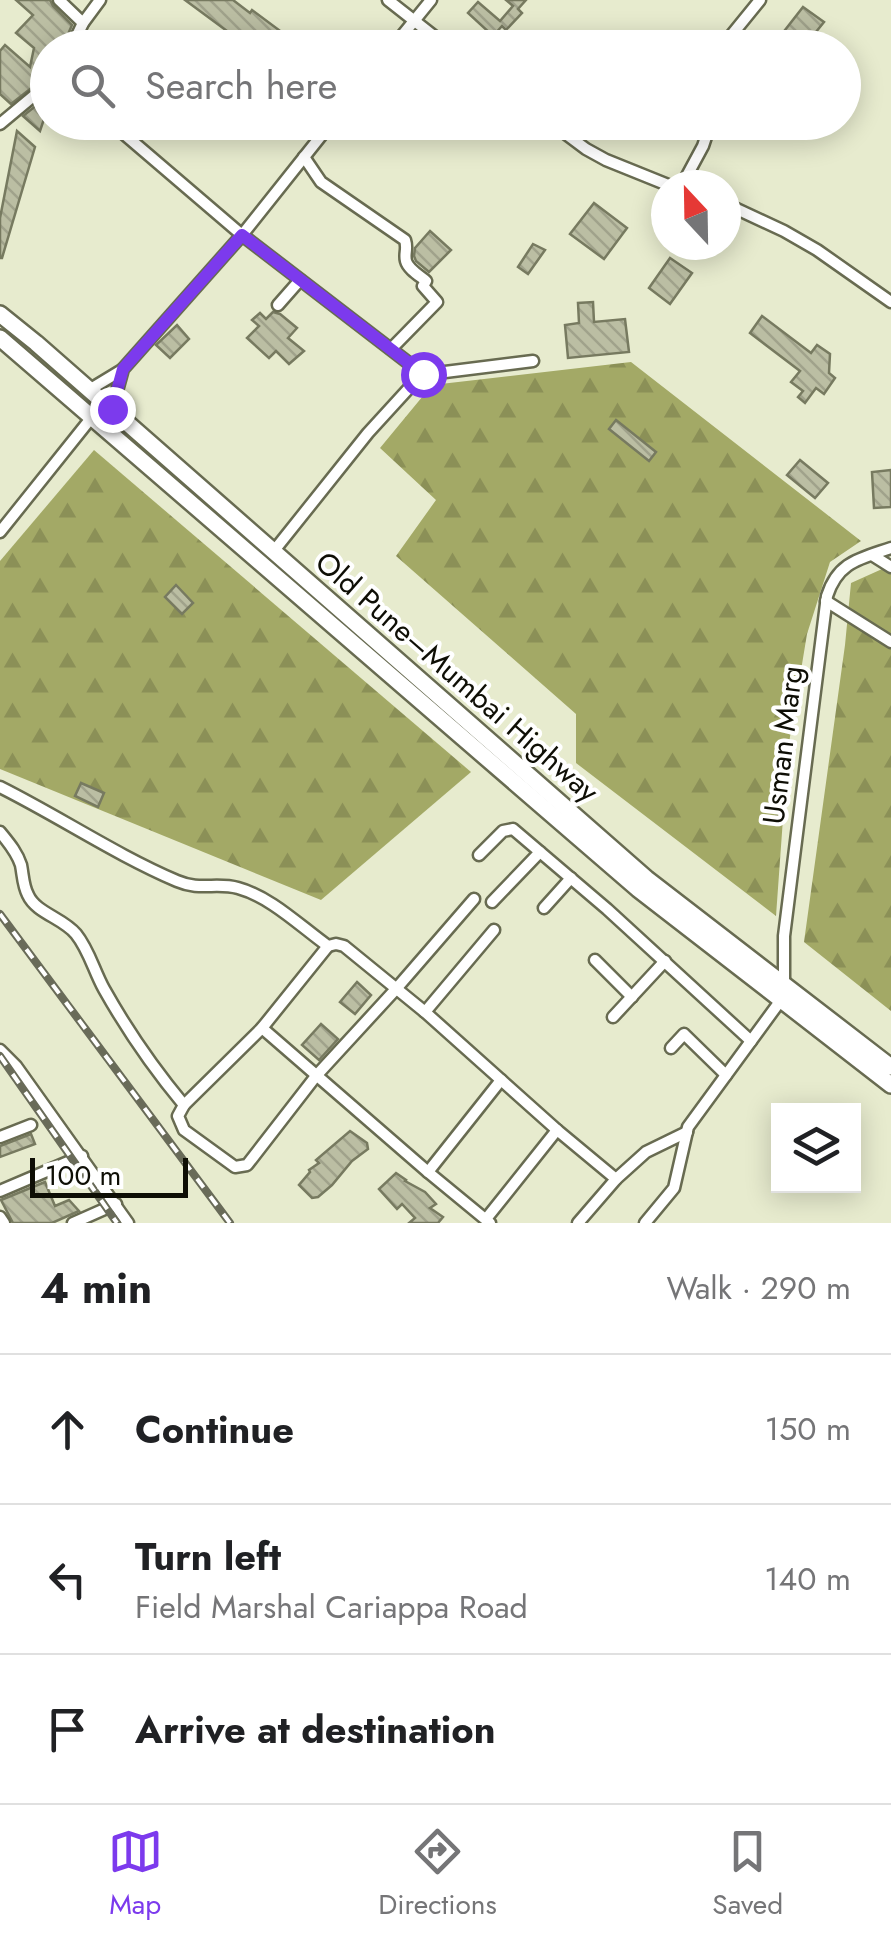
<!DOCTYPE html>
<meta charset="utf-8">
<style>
:root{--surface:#fff;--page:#f2f2f2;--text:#202124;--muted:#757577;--line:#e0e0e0;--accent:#7c3aed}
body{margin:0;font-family:Jost,sans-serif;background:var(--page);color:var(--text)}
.controls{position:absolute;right:30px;bottom:30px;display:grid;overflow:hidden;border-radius:0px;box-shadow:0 5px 25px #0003}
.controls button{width:90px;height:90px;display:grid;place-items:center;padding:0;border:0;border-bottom:2px solid var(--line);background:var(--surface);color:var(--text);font:50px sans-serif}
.compass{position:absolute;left:651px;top:170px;width:90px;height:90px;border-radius:50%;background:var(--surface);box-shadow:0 5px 25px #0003;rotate:338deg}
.scale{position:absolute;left:30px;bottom:25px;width:158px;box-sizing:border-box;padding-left:10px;border:5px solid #0e0e05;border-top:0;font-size:28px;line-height:35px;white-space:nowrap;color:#0e0e05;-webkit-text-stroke:8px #fff;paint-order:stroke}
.stop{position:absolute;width:30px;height:30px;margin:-22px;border:8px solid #7c3aed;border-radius:50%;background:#fff}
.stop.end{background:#7c3aed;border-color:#fff;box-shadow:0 2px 10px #0008}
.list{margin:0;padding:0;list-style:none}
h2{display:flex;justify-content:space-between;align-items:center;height:130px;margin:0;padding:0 40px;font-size:42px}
h2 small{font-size:32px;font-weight:400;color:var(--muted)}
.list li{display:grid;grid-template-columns:65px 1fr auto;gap:30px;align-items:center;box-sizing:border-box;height:150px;padding:0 40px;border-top:2px solid var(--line)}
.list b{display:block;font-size:38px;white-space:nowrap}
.list p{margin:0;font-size:32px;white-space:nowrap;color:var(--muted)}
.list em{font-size:32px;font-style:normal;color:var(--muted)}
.icon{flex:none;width:55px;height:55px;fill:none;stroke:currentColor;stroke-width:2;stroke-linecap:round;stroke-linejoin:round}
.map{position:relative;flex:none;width:891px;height:1223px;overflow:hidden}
.search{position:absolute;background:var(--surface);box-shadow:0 5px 25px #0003;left:30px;right:30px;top:30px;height:110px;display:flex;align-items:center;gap:25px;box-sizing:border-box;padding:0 35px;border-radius:55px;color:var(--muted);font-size:38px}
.sheet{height:580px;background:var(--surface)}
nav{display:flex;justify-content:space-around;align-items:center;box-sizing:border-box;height:140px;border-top:2px solid var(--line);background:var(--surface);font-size:28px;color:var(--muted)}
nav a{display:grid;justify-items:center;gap:5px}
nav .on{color:var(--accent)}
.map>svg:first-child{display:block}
.forest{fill:url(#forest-firs)}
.building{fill:url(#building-back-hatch);stroke:#777a60;stroke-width:2.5}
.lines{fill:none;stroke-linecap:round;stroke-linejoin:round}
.minor-casing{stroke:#686b51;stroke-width:15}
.highway-casing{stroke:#686b51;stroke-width:20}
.minor{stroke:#fff;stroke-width:10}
.highway{stroke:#fff;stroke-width:15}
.rail-casing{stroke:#696b59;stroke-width:8}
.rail{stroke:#fff;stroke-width:4;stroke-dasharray:11;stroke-linecap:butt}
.route{stroke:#7c3aed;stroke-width:12}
.labels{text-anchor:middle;stroke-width:8;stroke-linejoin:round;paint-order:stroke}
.street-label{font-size:30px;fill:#0e0e05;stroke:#fff}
</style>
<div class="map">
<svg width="891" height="1223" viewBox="0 0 891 1223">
<defs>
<pattern id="forest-firs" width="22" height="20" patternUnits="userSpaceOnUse" patternTransform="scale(2.5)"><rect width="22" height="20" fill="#a3a966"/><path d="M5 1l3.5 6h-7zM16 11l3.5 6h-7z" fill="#8b9057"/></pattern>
<pattern id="building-back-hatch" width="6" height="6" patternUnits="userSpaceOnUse" patternTransform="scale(2.5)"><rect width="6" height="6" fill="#bbbea3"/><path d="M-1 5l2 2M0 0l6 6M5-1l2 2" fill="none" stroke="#a0a28b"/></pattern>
</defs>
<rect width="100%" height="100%" fill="#e7ebce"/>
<g class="forest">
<polygon points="631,362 861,541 830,562 807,634 788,749 776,916 576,763 576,714 396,556 436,500 380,448 432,385"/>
<polygon points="94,450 471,772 321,900 0,769 0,561"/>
<polygon points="891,565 891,1011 804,942 845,645 851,583"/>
</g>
<g class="building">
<polygon points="16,0 50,0 53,6 72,25 62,48 48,48 48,75 11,104 0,94 0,51 5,45 30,67 34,48 16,33 33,15"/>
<polygon points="185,0 233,0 250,13 252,10 303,48 250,48"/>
<polygon points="506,0 526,0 518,9 522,13 506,30 502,26 493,36 468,13 478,2 500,21 513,6"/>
<polygon points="803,7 824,22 803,48 771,48"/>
<polygon points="48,96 48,107 40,131 23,116"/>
<polygon points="17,131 35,147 2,258 0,258 0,218"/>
<polygon points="594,203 627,228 604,259 570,234"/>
<polygon points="430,231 451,250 429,272 416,261 414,256 415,248"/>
<polygon points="533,244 545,250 528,274 518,267"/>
<polygon points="670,258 692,273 670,304 649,288"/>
<polygon points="593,302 594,322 625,319 629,352 568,358 565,325 579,323 578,303"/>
<polygon points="273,312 280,314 297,328 288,338 304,351 289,364 276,351 269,358 247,338 259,326 252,320 260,313 266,319"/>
<polygon points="762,316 811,353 817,345 830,354 829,373 835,378 824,394 816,388 805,403 798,397 803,391 791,382 800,371 750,333"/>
<polygon points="177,325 189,339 170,358 156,345"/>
<polygon points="616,420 656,452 649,461 609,429"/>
<polygon points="800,460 828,483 815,498 787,475"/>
<polygon points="891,470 891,507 874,508 872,472"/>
<polygon points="176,585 193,603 182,614 165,597"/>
<polygon points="81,783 104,793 98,807 75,796"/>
<polygon points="357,982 371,995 355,1014 340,1002"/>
<polygon points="321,1024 338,1039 319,1060 302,1045"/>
<polygon points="350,1131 367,1143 368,1149 352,1161 332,1185 318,1197 312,1198 299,1185 310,1172 309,1170 319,1163 316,1160"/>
<polygon points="31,1134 35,1144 0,1157 0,1146"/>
<polygon points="396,1173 406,1180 405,1181 425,1192 436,1204 430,1208 443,1217 438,1223 409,1223 415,1218 402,1204 397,1209 379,1189"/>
<polygon points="45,1182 55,1206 69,1200 79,1211 52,1223 13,1223 1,1200"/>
</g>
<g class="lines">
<g class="minor-casing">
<g id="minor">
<polyline points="59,0 83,23"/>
<polyline points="388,0 449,48"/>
<polyline points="71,48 83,23 100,0"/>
<polyline points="392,48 431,0"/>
<polyline points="721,48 760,0"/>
<polyline points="110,122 242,235 423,374"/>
<polyline points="550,122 586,149 606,160 668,185"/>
<polyline points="0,124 48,84"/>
<path d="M304 157 321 182 405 240C408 249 404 253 406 261 408 269 420 276 426 281L423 286 437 302 391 349"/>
<polyline points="682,185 703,146 711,122"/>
<polyline points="726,204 784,231 817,250 891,302"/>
<polyline points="278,305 300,280"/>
<polyline points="89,390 122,370"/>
<polyline points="112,409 123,369 242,235 332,122"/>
<polyline points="0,532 92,417"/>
<polyline points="273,552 368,433 421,375 533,361"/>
<polyline points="872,555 891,567"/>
<polyline points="826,601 891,642"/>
<path d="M0 787C60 817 116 855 177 881 200 891 216 882 238 888 271 897 300 926 328 946L336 944 344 946 425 1012 557 1130 616 1179"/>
<path d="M0 832C8 842 17 852 21 865 23 875 23 886 28 895 36 913 63 918 76 934 89 950 94 971 104 989 127 1030 154 1069 184 1105L178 1116 184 1130 235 1167 247 1165 316 1076 396 989 474 899"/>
<polyline points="479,855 503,831 513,829 607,909 751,1041"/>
<polyline points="492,902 540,852"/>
<polyline points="544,908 571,878"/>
<polyline points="595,960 632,997"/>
<path d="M784 985V936L827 596C838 562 859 559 891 548"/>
<polyline points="425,1012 494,930"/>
<polyline points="613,1017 665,961"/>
<polyline points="262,1028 428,1172 490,1223"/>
<polyline points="671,1048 684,1034 726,1075"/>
<polyline points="0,1050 16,1066 128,1223"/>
<polyline points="184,1105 262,1028 328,946"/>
<polyline points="0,1137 31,1125"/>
<polyline points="428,1172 501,1080"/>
<polyline points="0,1191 82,1156"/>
<polyline points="0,1217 4,1223"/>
<polyline points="486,1219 557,1130"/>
<polyline points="73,1223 116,1204"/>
<polyline points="578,1223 616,1179 646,1152 687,1132"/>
<polyline points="645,1223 674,1188 688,1127 781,1000"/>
</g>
</g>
<g class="highway-casing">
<g id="highway">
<polyline points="0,314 36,343 647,879 891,1067"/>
<polyline points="0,338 638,889 891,1085"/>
</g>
</g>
<use href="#minor" class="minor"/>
<use href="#highway" class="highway"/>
<g class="rail-casing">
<g id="rail">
<polyline points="0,914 230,1223"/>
<polyline points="0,1056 117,1223"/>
</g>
</g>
<use href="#rail" class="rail"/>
</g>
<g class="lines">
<polyline class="route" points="112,409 123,369 242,235 423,374"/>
</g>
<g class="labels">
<g class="street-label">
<text transform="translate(457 677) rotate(41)" y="10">Old Pune–Mumbai Highway</text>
<text transform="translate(783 745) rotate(-83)" y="10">Usman Marg</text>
</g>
</g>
</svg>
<div class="controls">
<button><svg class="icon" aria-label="layers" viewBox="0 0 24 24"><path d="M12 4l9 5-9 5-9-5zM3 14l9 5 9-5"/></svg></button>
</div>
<svg class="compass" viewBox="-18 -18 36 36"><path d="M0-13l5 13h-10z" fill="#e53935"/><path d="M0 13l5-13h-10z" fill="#757577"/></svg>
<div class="scale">100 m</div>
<div class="stop" style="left:423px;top:374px"></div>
<div class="stop end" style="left:112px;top:409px"></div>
<div class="search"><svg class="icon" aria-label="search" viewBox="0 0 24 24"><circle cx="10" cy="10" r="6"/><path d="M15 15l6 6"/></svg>Search here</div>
</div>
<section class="sheet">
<h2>4 min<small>Walk · 290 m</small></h2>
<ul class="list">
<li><svg class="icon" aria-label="ahead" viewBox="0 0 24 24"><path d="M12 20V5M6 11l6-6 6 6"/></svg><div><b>Continue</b></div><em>150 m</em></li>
<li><svg class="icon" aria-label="left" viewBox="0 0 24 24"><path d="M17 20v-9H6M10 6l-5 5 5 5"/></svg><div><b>Turn left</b><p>Field Marshal Cariappa Road</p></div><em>140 m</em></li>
<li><svg class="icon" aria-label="arrive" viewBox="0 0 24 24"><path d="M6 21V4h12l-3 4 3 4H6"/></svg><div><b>Arrive at destination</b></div></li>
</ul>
</section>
<nav>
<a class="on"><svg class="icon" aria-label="map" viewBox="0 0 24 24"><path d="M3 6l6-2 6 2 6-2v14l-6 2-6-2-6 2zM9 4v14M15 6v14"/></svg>Map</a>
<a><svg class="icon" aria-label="directions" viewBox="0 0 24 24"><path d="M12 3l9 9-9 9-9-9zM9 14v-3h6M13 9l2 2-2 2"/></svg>Directions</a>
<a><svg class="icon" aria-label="saved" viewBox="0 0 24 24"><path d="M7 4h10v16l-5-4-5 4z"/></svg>Saved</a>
</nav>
